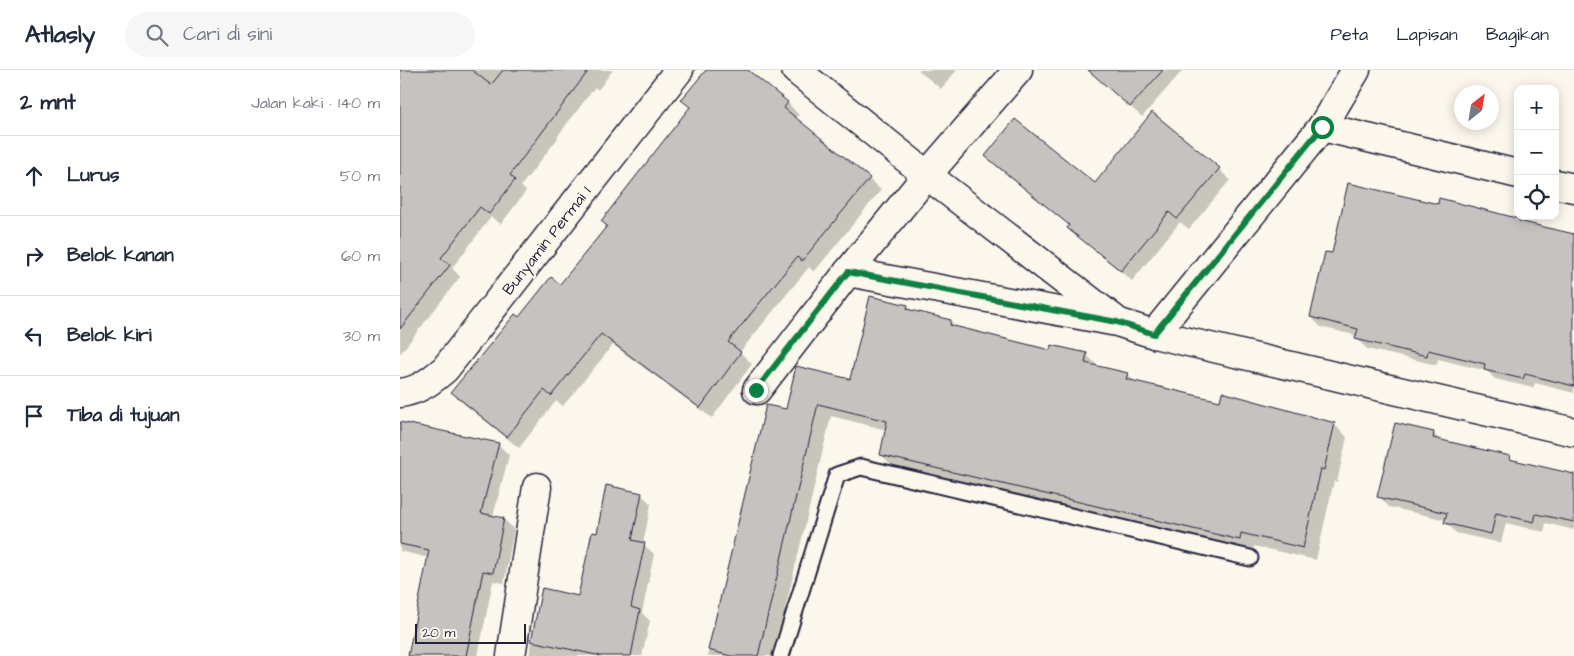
<!DOCTYPE html>
<html lang="id">
<meta charset="utf-8">
<style>
:root{--surface:#fff;--page:#f6f6f7;--text:#1f2937;--muted:#747a83;--line:#e0e1e3}
body{margin:0;font-family:"Architects Daughter",sans-serif;background:var(--page);color:var(--text)}
.controls{position:absolute;right:15px;top:15px;display:grid;overflow:hidden;border-radius:10px;box-shadow:0 2px 12px #0003}
.controls button{width:45px;height:45px;display:grid;place-items:center;padding:0;border:0;border-bottom:1px solid var(--line);background:var(--surface);color:var(--text);font:25px sans-serif}
.compass{position:absolute;left:1054px;top:15px;width:45px;height:45px;border-radius:50%;background:var(--surface);box-shadow:0 2px 12px #0003;rotate:31deg}
.scale{position:absolute;left:15px;bottom:12px;width:111px;box-sizing:border-box;padding-left:5px;border:2px solid #22223b;border-top:0;font-size:14px;line-height:18px;white-space:nowrap;color:#22223b;-webkit-text-stroke:4px #fbf7ec;paint-order:stroke}
.stop{position:absolute;width:15px;height:15px;margin:-11px;border:4px solid #0b8043;border-radius:50%;background:#fff}
.stop.end{background:#0b8043;border-color:#fff;box-shadow:0 1px 5px #0008}
.list{margin:0;padding:0;list-style:none}
h2{display:flex;justify-content:space-between;align-items:center;height:65px;margin:0;padding:0 20px;font-size:21px}
h2 small{font-size:16px;font-weight:400;color:var(--muted)}
.list li{display:grid;grid-template-columns:32px 1fr auto;gap:15px;align-items:center;box-sizing:border-box;height:80px;padding:0 20px;border-top:1px solid var(--line)}
.list b{display:block;font-size:19px;white-space:nowrap}
.list em{font-size:16px;font-style:normal;color:var(--muted)}
.icon{flex:none;width:28px;height:28px;fill:none;stroke:currentColor;stroke-width:2;stroke-linecap:round;stroke-linejoin:round}
.map{position:relative;flex:none;width:1174px;height:586px;overflow:hidden}
header{display:flex;align-items:center;gap:30px;box-sizing:border-box;height:70px;padding:0 25px;background:var(--surface);border-bottom:1px solid var(--line)}
header strong{font-size:24px}
nav{display:flex;gap:28px;margin-inline-start:auto;font-size:18px}
.search{width:350px;height:45px;background:var(--page);display:flex;align-items:center;gap:12px;box-sizing:border-box;padding:0 18px;border-radius:28px;color:var(--muted);font-size:19px}
main{display:flex}
aside{flex:1;background:var(--surface)}
.map>svg:first-child{display:block}
.shadow{fill:#0003}
.building{fill:#c6c2c0;stroke:#22223b}
.lines{fill:none;stroke-linecap:round;stroke-linejoin:round}
.lane-casing{stroke:#22223b;stroke-width:19}
.street-casing{stroke:#22223b;stroke-width:31}
.lane{stroke:#fbf7ec;stroke-width:15}
.street{stroke:#fbf7ec;stroke-width:28}
.route{stroke:#0b8043;stroke-width:6}
.labels{text-anchor:middle;stroke-width:4.5;stroke-linejoin:round;paint-order:stroke}
.street-label{font-size:16px;fill:#22223b;stroke:#fbf7ec}
</style>
<header>
<strong>Atlasly</strong>
<div class="search"><svg class="icon" aria-label="search" viewBox="0 0 24 24"><circle cx="10" cy="10" r="6"/><path d="M15 15l6 6"/></svg>Cari di sini</div>
<nav><a>Peta</a><a>Lapisan</a><a>Bagikan</a></nav>
</header>
<main>
<aside>
<h2>2 mnt<small>Jalan kaki · 140 m</small></h2>
<ul class="list">
<li><svg class="icon" aria-label="ahead" viewBox="0 0 24 24"><path d="M12 20V5M6 11l6-6 6 6"/></svg><div><b>Lurus</b></div><em>50 m</em></li>
<li><svg class="icon" aria-label="right" viewBox="0 0 24 24"><path d="M7 20v-9h11M14 6l5 5-5 5"/></svg><div><b>Belok kanan</b></div><em>60 m</em></li>
<li><svg class="icon" aria-label="left" viewBox="0 0 24 24"><path d="M17 20v-9H6M10 6l-5 5 5 5"/></svg><div><b>Belok kiri</b></div><em>30 m</em></li>
<li><svg class="icon" aria-label="arrive" viewBox="0 0 24 24"><path d="M6 21V4h12l-3 4 3 4H6"/></svg><div><b>Tiba di tujuan</b></div></li>
</ul>
</aside>
<div class="map">
<svg width="1174" height="586" viewBox="0 0 1174 586">
<rect width="100%" height="100%" fill="#fbf7ec"/>
<filter id="ink" filterUnits="userSpaceOnUse"><feTurbulence type="fractalNoise" baseFrequency=".02" numOctaves="2"/><feDisplacementMap in="SourceGraphic" scale="10" xChannelSelector="R" yChannelSelector="G"/><feConvolveMatrix kernelMatrix="1 2 1 2 8 2 1 2 1" color-interpolation-filters="sRGB"/></filter>
<g filter="url(#ink)">
<g class="shadow">
<polygon points="0,0 213,0 198,20 195,17 157,67 158,68 121,116 126,121 101,154 91,147 52,198 60,207 0,284"/>
<polygon points="307,0 346,0 388,33 399,45 395,49 469,109 481,120 414,202 409,197 340,282 352,294 312,348 213,275 163,336 156,331 119,378 64,334 53,322 119,248 160,216 208,156 291,38 283,30"/>
<polygon points="518,0 557,0 541,19"/>
<polygon points="689,0 783,0 742,47"/>
<polygon points="586,86 695,115 819,99 830,110 789,159 780,152 732,211 680,168 669,157 670,156 597,97"/>
<polygon points="1039,136 1119,151 1121,153 1174,165 1174,323 1135,313 1133,318 1095,309 1087,301 1038,289 1037,295 967,279 957,269 958,266 921,257 911,247 933,185"/>
<polygon points="507,236 513,242 550,251 557,258 651,281 687,285 699,297 727,304 735,312 821,333 934,354 947,367 937,412 934,411 916,490 854,476 853,483 494,398 481,384 487,360 431,346 374,586 308,586 367,336 387,341 451,311"/>
<polygon points="0,354 98,374 109,385 93,447 104,449 114,460 104,513 93,511 78,586 10,586 29,488 0,481"/>
<polygon points="1033,363 1041,371 1109,387 1114,391 1174,405 1174,460 1146,453 1144,462 1106,453 1101,473 1056,463 1046,452 1046,450 989,437 979,426"/>
<polygon points="241,424 251,434 243,474 254,484 242,543 250,551 242,586 129,586 143,520 179,528 198,464"/>
</g>
<g class="building">
<polygon points="0,0 72,0 91,15 103,0 189,0 110,105 115,110 89,144 80,137 41,188 50,195 0,259"/>
<polygon points="306,0 348,0 388,32 384,38 470,108 402,191 397,187 328,272 341,282 300,338 201,264 151,326 144,320 107,367 51,322 115,244 119,247 151,207 160,214 207,156 201,151 290,37 281,30"/>
<polygon points="688,0 763,0 730,37"/>
<polygon points="752,42 820,98 777,149 769,142 721,201 667,158 669,155 585,86 615,49 695,113"/>
<polygon points="948,113 1038,134 1039,128 1120,149 1119,151 1174,164 1174,316 1125,304 1123,309 1084,300 1085,294 1028,280 1027,286 955,269 958,259 910,247 925,182 932,183"/>
<polygon points="470,226 508,235 507,239 551,250 550,255 650,280 651,275 687,283 685,293 728,303 726,309 820,331 822,322 935,353 924,400 921,399 903,478 841,463 840,470 480,385 487,351 418,334 358,586 331,586 308,580 366,335 386,339 396,296 450,309"/>
<polygon points="0,352 99,373 81,443 104,448 93,503 83,501 66,586 8,586 29,480 0,474"/>
<polygon points="995,353 1034,362 1033,368 1110,386 1109,389 1174,404 1174,452 1136,444 1134,452 1096,443 1091,464 1044,453 1047,443 977,427"/>
<polygon points="206,415 242,423 232,470 245,473 231,537 240,540 231,586 201,586 131,571 142,518 178,526 192,462 197,463"/>
</g>
<g class="lines">
<g class="lane-casing">
<polyline id="lane" points="381,586 437,405 461,397 850,488"/>
</g>
<g class="street-casing">
<g id="street">
<polyline points="396,0 527,105 714,249"/>
<polyline points="922,57 1118,104"/>
<polyline points="1155,114 1174,118"/>
<polyline points="448,202 717,252 754,264 1174,362"/>
<polyline points="754,264 922,57 956,0"/>
<polyline points="357,320 448,202 527,105 618,0"/>
<path d="M0 323C18 321 31 311 45 299L279 0"/>
<polyline points="111,586 137,417"/>
</g>
</g>
<use href="#lane" class="lane"/>
<use href="#street" class="street"/>
</g>
</g>
<g class="lines" filter="url(#ink)">
<polyline class="route" points="356,320 448,202 717,252 754,264 922,57"/>
</g>
<g class="labels">
<g class="street-label">
<text transform="translate(146 170) rotate(-52)" y="6">Bunyamin Permai 1</text>
</g>
</g>
</svg>
<div class="controls">
<button>+</button>
<button>−</button>
<button><svg class="icon" aria-label="locate" viewBox="0 0 24 24"><circle cx="12" cy="12" r="6"/><path d="M12 2v4M12 18v4M2 12h4M18 12h4"/></svg></button>
</div>
<svg class="compass" viewBox="-18 -18 36 36"><path d="M0-13l5 13h-10z" fill="#e53935"/><path d="M0 13l5-13h-10z" fill="#747a83"/></svg>
<div class="scale">20 m</div>
<div class="stop" style="left:922px;top:57px"></div>
<div class="stop end" style="left:356px;top:320px"></div>
</div>
</main>
